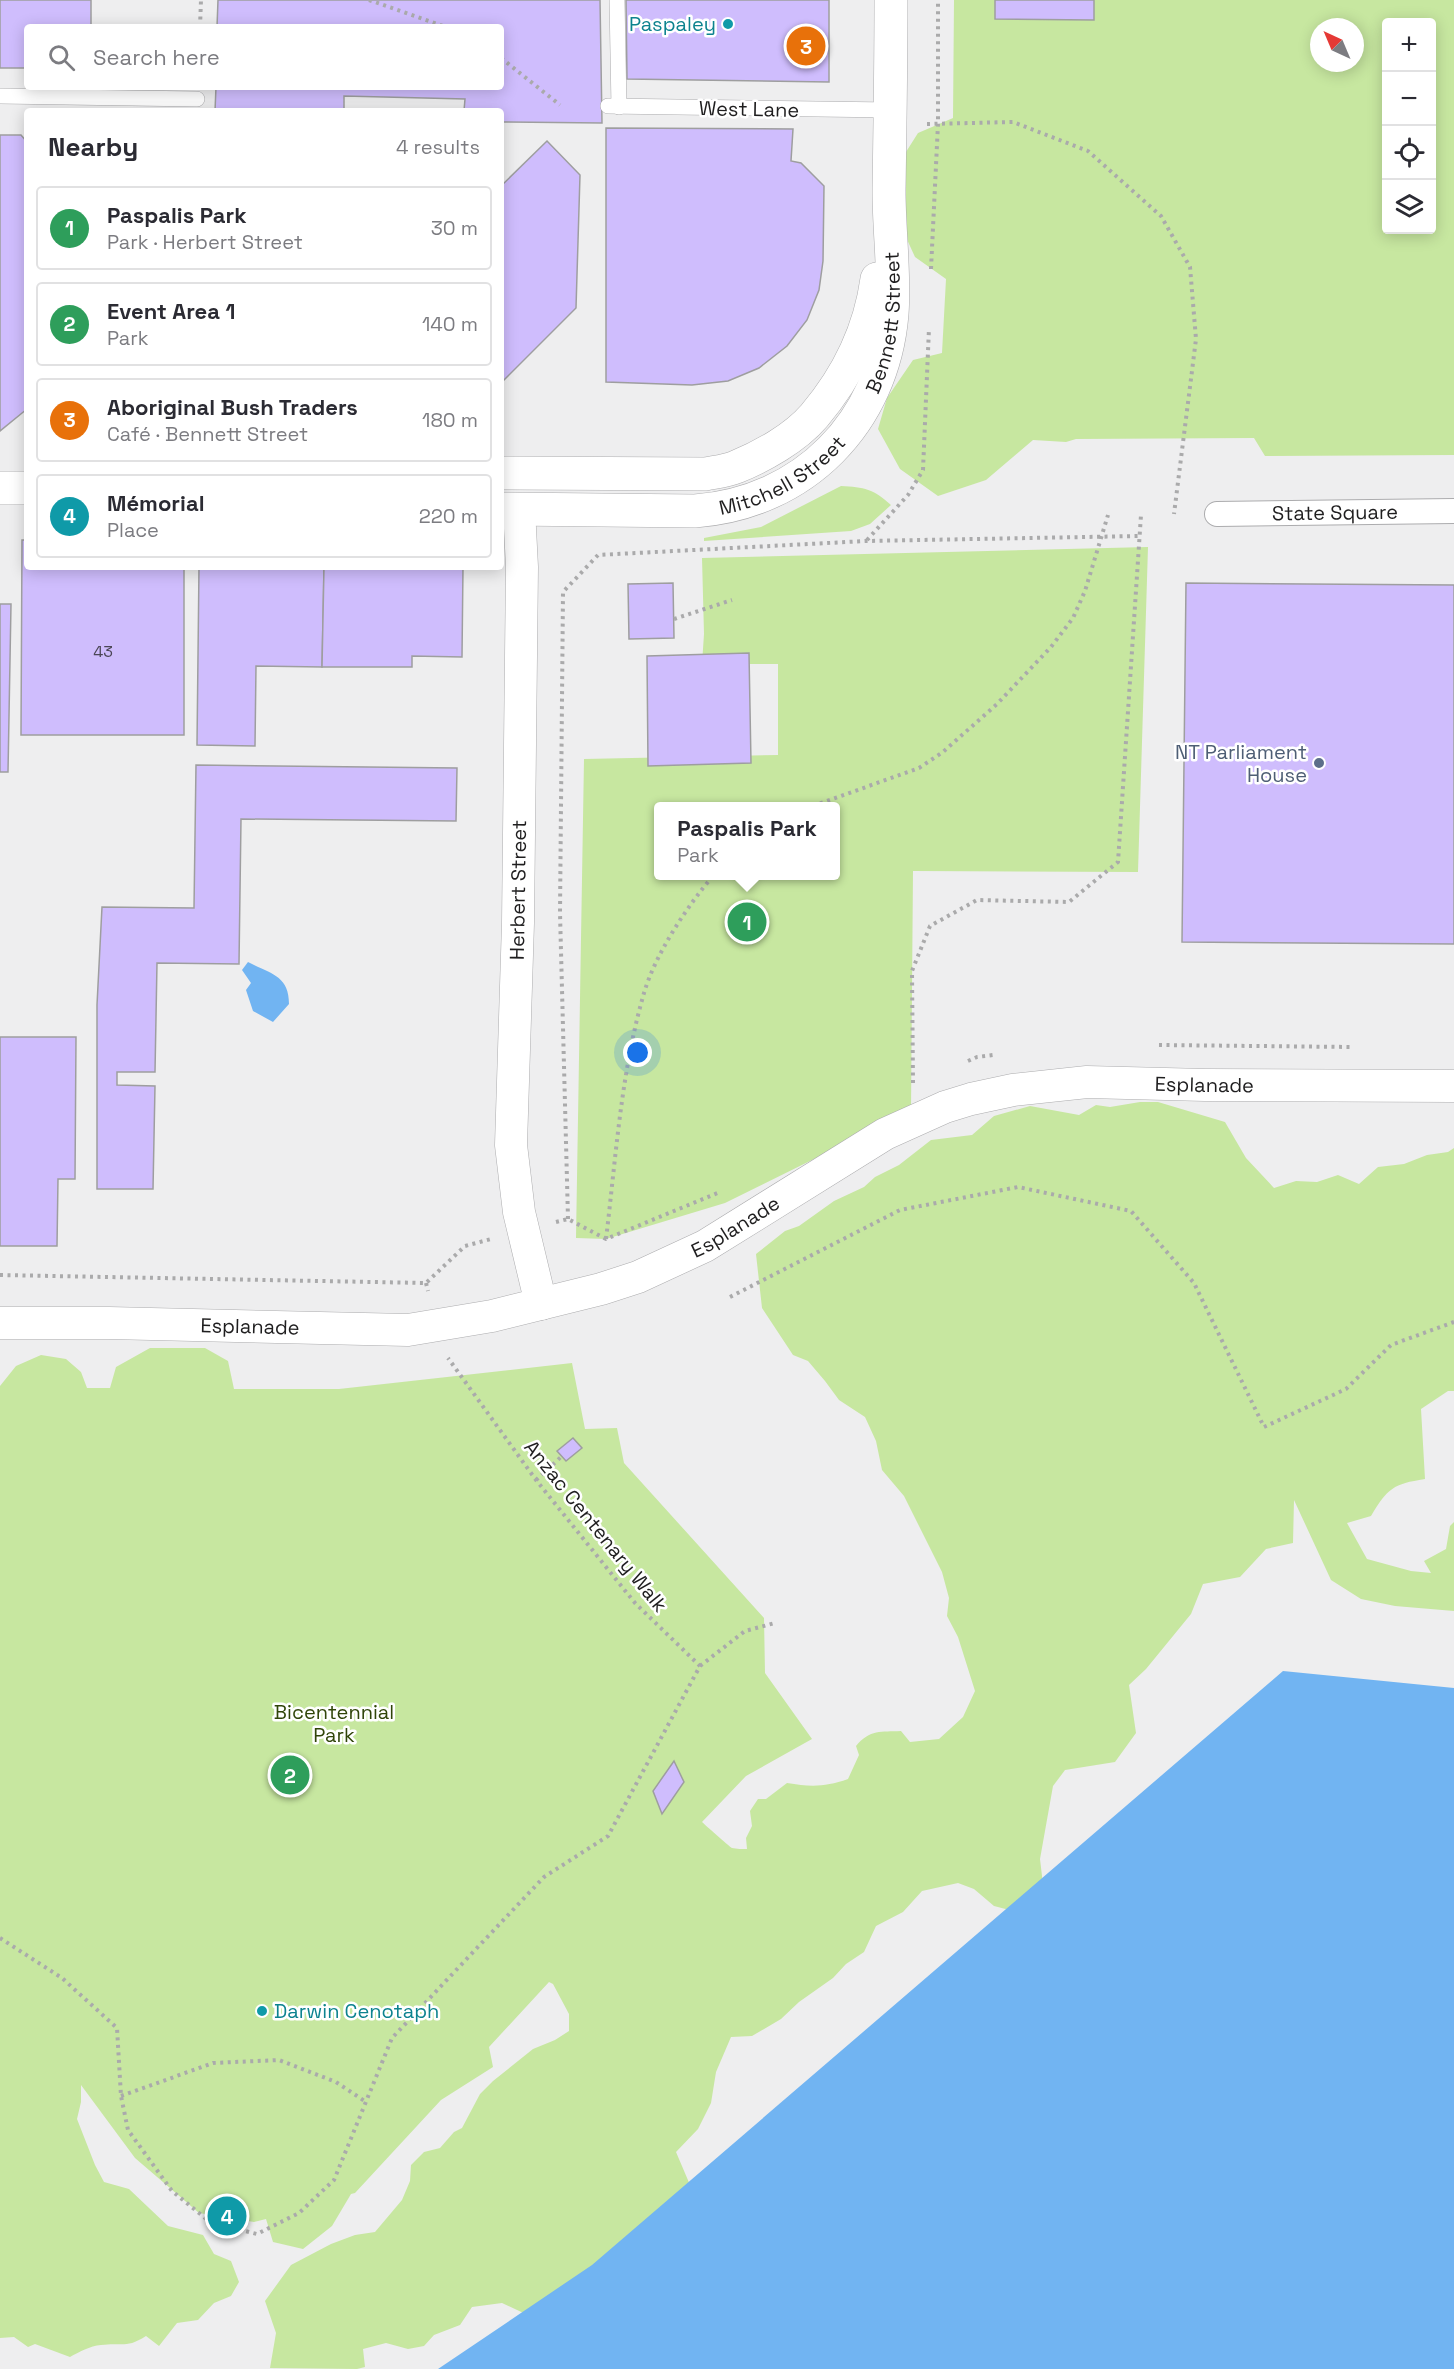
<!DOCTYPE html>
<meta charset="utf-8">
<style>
:root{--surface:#fff;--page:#f7f7f7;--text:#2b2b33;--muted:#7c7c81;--line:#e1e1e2;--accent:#0b58a7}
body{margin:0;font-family:"Space Grotesk",sans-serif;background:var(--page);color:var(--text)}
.controls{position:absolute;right:18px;top:18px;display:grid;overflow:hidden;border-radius:6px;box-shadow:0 3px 15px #0003}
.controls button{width:54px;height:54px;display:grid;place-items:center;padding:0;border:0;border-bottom:2px solid var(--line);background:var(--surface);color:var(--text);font:30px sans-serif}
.compass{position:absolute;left:1310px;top:18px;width:54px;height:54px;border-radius:50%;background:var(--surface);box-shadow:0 3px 15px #0003;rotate:316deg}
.you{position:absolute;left:638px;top:1053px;width:21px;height:21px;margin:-15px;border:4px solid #fff;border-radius:50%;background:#1a73e8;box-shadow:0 0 0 9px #1a73e833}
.badge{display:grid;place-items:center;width:39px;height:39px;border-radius:50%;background:var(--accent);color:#fff;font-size:20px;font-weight:700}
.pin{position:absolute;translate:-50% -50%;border:3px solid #fff;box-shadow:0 2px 6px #0006}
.popup{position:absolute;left:654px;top:802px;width:186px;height:78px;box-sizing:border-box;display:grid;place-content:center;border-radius:6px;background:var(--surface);filter:drop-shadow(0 2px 4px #0005);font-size:20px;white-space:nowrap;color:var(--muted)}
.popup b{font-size:22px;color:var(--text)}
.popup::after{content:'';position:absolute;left:50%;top:100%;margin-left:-12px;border:12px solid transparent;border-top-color:var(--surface)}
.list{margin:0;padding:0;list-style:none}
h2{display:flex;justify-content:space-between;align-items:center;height:78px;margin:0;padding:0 24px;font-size:26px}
h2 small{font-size:20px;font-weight:400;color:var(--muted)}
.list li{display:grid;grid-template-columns:39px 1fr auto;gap:18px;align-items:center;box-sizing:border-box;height:84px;margin:0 12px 12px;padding:0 12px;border:2px solid var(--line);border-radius:6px}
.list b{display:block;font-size:22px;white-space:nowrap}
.list p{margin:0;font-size:20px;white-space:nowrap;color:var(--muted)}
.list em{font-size:20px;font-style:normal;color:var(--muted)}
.icon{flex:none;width:33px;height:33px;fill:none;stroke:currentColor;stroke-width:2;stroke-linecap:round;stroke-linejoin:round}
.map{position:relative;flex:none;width:1454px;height:2369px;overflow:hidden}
.search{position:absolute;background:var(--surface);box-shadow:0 3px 15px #0003;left:24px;top:24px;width:480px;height:66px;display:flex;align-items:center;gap:15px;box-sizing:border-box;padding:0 21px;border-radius:6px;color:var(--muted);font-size:22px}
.panel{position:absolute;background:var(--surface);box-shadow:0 3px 15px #0003;left:24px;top:108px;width:480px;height:462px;border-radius:6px}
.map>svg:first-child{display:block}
.green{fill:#c7e7a0;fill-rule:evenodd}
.water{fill:#71b4f2}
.building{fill:#cfbdfd;stroke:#9e9e9f;stroke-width:1.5}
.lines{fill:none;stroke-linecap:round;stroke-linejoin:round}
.service-casing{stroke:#acacae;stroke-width:16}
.pedestrian-casing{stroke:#acacae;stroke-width:26}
.minor-casing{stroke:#acacae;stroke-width:33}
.tertiary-casing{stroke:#acacae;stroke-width:34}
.path{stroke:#aaaaab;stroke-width:4;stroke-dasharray:3 4.5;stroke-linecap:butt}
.service{stroke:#fff;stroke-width:15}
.pedestrian{stroke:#fff;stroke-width:24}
.minor{stroke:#fff;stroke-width:32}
.tertiary{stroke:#fff;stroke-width:33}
.culture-dot{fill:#0f9aa8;stroke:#fff;stroke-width:2}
.service-dot{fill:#5c6f8a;stroke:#fff;stroke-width:2}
.labels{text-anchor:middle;stroke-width:5;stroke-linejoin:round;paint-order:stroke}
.number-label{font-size:16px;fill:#4b4656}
.culture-label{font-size:20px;fill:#0d838f;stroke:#fff;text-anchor:end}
.street-label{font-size:20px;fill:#1f1e1f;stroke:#fff}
.service-label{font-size:20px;fill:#4e5e75;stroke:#fff;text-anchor:end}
.park-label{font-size:20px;fill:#304509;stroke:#fff}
</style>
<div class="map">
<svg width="1454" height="2369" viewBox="0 0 1454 2369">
<rect width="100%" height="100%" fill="#eeeeef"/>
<g class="green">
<path d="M954 0H1454V455L1265 456 1254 438 1076 439 1066 442 1033 440 986 480 938 496 900 469 878 429 887 398 913 360 942 353 946 279 915 257 899 222V163L918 133 953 118ZM1386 22H1432V230H1386ZM1319 27H1355V63H1319Z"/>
<path d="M841 486C864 487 874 489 891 505L870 524 851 531 704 541V538L761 527Z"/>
<path d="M1148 547 1138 872 913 871 911 1111 725 1203 606 1239 576 1238 584 759 778 755V664H702L704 634 702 558ZM658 806H836V876H658Z"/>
<path d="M1140 1102H1158L1225 1122 1246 1158 1274 1188 1296 1181 1317 1182 1338 1175 1359 1184 1378 1167 1404 1164 1427 1155 1448 1152 1454 1148V1391H1448L1421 1409 1425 1479C1393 1484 1388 1488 1371 1516L1347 1523 1367 1559 1411 1571 1431 1573 1424 1561 1446 1549 1450 1526 1454 1522V1611L1395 1606 1361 1599 1331 1580 1294 1500 1293 1543 1266 1549 1240 1577 1203 1584 1191 1614 1146 1669 1129 1685 1136 1733 1115 1762 1065 1770 1053 1786 1040 1859 1044 1893 1021 1913 994 1906 974 1889 958 1883 922 1891 903 1912 876 1926 864 1952 846 1964 833 1978 799 2002 781 2019 752 2036 731 2037 716 2072 711 2103 698 2129 676 2152 696 2199 532 2317 502 2303 472 2307 460 2325 434 2335 424 2346 408 2349 386 2343 363 2349 365 2367 357 2369 270 2368 276 2333 265 2301 291 2265 331 2244 355 2235 375 2232 402 2200 410 2181 411 2165 424 2152 440 2148 454 2132 462 2128 480 2094 493 2081 533 2049 555 2040 569 2031V2014L553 1984 549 1982 489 2047 493 2067 441 2100 355 2193 351 2194 332 2226 303 2249 273 2242 266 2219 254 2222 199 2213 135 2158 81 2085V2102L77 2119 95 2165 104 2182 129 2189 168 2226 203 2235 214 2254 231 2261 239 2282 231 2296 214 2303 198 2320 177 2323 159 2346 146 2336C126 2349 122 2342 101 2345 90 2346 79 2352 70 2357L35 2344 28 2347 14 2337 0 2338V1386L16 1366 41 1355 66 1359 81 1372 87 1388H110L116 1367 150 1348H205L228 1361 234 1389H339L572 1363 585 1429 617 1428 624 1463 764 1618 765 1673 812 1739 746 1776 702 1822C704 1824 729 1846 732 1848 736 1849 743 1849 747 1849L746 1838 752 1826 750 1811 758 1799H766L787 1783C811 1787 825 1787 848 1779L859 1755 856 1746C870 1729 881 1732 901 1731L910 1742 939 1739 963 1717 975 1691 958 1637 947 1616 949 1598 942 1572 904 1496 882 1470 876 1441 865 1417 839 1400 825 1381 808 1361 793 1355 762 1308 756 1254 785 1231 799 1226 834 1201 864 1187 875 1177 899 1165 931 1140 972 1135 994 1116 1030 1106 1079 1115 1096 1105 1110 1107Z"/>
</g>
<g class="water">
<path d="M248 962C270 974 289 975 289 1004L273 1022 253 1011 246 990 251 983 242 970Z"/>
<polygon points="1283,1671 1454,1688 1454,2369 438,2369 592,2265"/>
</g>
<g class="building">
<polygon points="0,0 91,0 91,27 27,27 27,68 0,68"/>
<polygon points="218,0 600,0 602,123 501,122 501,111 464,111 465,99 344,96 344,111 215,111 216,87 501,87 501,27 217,27"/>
<polygon points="626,0 829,0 829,82 627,79"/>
<polygon points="995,0 1094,0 1094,20 995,19"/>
<polygon points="606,128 793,129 791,161 801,163 824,186 823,261 819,290 807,320 787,346 759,368 728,381 692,385 606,382"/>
<polygon points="0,135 21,135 27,142 27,409 0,431"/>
<polygon points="547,141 580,175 576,308 501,383 501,186"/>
<polygon points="22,540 27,540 27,567 184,567 184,735 21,735"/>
<polygon points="199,567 324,567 322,667 256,666 255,746 197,745"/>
<polygon points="324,567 463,567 462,657 412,656 412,667 322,667"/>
<polygon points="673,583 674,638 629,639 628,584"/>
<polygon points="1186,583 1454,585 1454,944 1182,942"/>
<polygon points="0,604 11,604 8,772 0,772"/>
<polygon points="749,653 751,763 648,766 647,656"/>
<polygon points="196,765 457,768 456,821 241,819 239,964 157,963 155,1072 117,1072 117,1085 155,1086 153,1189 97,1189 97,1005 102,907 194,908"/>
<polygon points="0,1037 76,1037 75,1179 58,1179 57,1246 0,1246"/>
<polygon points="573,1438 582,1448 566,1461 557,1451"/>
<polygon points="674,1761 684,1782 662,1814 653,1791"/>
</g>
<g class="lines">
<g class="service-casing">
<g id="service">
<polyline points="617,0 619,107"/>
<polyline points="0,96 197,99"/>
<polyline points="608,106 891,110"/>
</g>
</g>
<g class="pedestrian-casing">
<g id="pedestrian">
<path id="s1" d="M1217 514 1454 511"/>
</g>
</g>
<g class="minor-casing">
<g id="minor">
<polyline points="519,509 522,567 518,923 511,1145 519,1212 541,1304"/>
<path id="s2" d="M0 1323H109L408 1330 492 1316 601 1289 638 1277 705 1246 885 1134 945 1107 971 1099 1013 1090 1087 1082 1205 1085 1454 1086"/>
</g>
</g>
<g class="tertiary-casing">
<g id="tertiary">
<path d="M501 473 705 474C715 472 727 471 736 467 763 456 795 438 814 416 847 377 870 330 877 279"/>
<polyline points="0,488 27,488"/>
<path id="s3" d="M501 509 695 511C804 503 883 422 892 314 895 274 889 232 889 191 890 127 891 64 891 0"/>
</g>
</g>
<g class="path">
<polyline points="369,0 446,27"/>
<polyline points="200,27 201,0"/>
<polyline points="501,58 560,105"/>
<polyline points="927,124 1013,122 1088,151 1161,216 1190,267 1196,339 1174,514"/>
<polyline points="931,269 938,124 938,0"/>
<polyline points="867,540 908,495 923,470 929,328"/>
<polyline points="674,619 732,600"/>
<polyline points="813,806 919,768 943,752 997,704 1051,647 1073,618 1085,591 1108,515"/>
<polyline points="1159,1045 1352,1047"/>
<polyline points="968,1061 977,1057 993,1055"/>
<polyline points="913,1083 912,971 930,926 977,900 1069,902 1118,862 1141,515"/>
<polyline points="568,1219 560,913 563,592 598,555 866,541 1139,536"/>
<polyline points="556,1222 568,1219 606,1239 720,1192"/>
<path d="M606 1239C616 1157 621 1072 644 993 655 955 687 906 713 876"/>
<polyline points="0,1275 426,1283 465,1246 491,1239"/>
<polyline points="426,1283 428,1291"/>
<polyline points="730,1297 900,1210 1018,1187 1131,1211 1194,1283 1264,1427 1346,1389 1391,1345 1454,1322"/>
<polyline points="536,1480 562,1456"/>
<polyline points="700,1666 745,1631 775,1623"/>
<polyline points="0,1938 62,1978 117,2028 121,2096 128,2130 172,2191 199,2213 210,2222 257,2234 299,2213 334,2180 392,2038 544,1877 608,1836 700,1666 635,1603 536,1480 448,1358"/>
<polyline points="121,2096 213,2063 279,2060 336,2082 366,2102"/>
</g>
<use href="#service" class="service"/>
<use href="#pedestrian" class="pedestrian"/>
<use href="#minor" class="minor"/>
<use href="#tertiary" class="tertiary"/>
</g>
<g class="culture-dot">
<circle cx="728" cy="24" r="6"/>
<circle cx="262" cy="2011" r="6"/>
</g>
<circle class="service-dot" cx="1319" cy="763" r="6"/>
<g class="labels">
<g class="number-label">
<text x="103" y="657">43</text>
</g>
<g class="culture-label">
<text x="716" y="31">Paspaley</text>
<text x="274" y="2018" text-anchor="start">Darwin Cenotaph</text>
</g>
<g class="street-label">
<text transform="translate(749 109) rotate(1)" y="7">West Lane</text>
<text dy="7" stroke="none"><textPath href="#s3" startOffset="489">Bennett Street</textPath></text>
<text dy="7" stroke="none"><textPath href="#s3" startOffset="290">Mitchell Street</textPath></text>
<text dy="7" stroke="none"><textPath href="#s1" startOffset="118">State Square</textPath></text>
<text transform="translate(518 890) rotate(-89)" y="7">Herbert Street</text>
<text dy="7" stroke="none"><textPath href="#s2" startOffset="1258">Esplanade</textPath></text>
<text dy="7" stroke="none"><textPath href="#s2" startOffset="754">Esplanade</textPath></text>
<text dy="7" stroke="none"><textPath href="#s2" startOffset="250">Esplanade</textPath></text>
<text transform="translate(596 1526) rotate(51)" y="7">Anzac Centenary Walk</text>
</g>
<g class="service-label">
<text x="1307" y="759">NT Parliament<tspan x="1307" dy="23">House</tspan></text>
</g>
<g class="park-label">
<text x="334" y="1719">Bicentennial<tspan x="334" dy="23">Park</tspan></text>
</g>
</g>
</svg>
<div class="controls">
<button>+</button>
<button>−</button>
<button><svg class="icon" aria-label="locate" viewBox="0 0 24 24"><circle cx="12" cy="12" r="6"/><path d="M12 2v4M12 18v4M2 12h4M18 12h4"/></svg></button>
<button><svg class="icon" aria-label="layers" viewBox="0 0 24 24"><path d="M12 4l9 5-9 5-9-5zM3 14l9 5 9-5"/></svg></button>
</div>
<svg class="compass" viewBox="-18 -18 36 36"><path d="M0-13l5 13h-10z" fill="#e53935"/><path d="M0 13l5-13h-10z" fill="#7c7c81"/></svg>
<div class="you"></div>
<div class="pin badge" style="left:747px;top:922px;background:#2e9e5b">1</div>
<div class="popup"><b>Paspalis Park</b>Park</div>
<div class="pin badge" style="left:290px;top:1775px;background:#2e9e5b">2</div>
<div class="pin badge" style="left:806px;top:46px;background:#e8710a">3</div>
<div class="pin badge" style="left:227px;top:2216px;background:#0f9aa8">4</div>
<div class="search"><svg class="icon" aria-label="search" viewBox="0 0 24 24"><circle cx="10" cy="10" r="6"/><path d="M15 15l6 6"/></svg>Search here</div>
<section class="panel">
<h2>Nearby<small>4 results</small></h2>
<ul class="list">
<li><span class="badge" style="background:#2e9e5b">1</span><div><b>Paspalis Park</b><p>Park · Herbert Street</p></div><em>30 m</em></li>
<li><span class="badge" style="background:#2e9e5b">2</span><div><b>Event Area 1</b><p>Park</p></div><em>140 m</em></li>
<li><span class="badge" style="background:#e8710a">3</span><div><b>Aboriginal Bush Traders</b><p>Café · Bennett Street</p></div><em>180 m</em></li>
<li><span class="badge" style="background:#0f9aa8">4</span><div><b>Mémorial</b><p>Place</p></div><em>220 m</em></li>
</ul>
</section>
</div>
